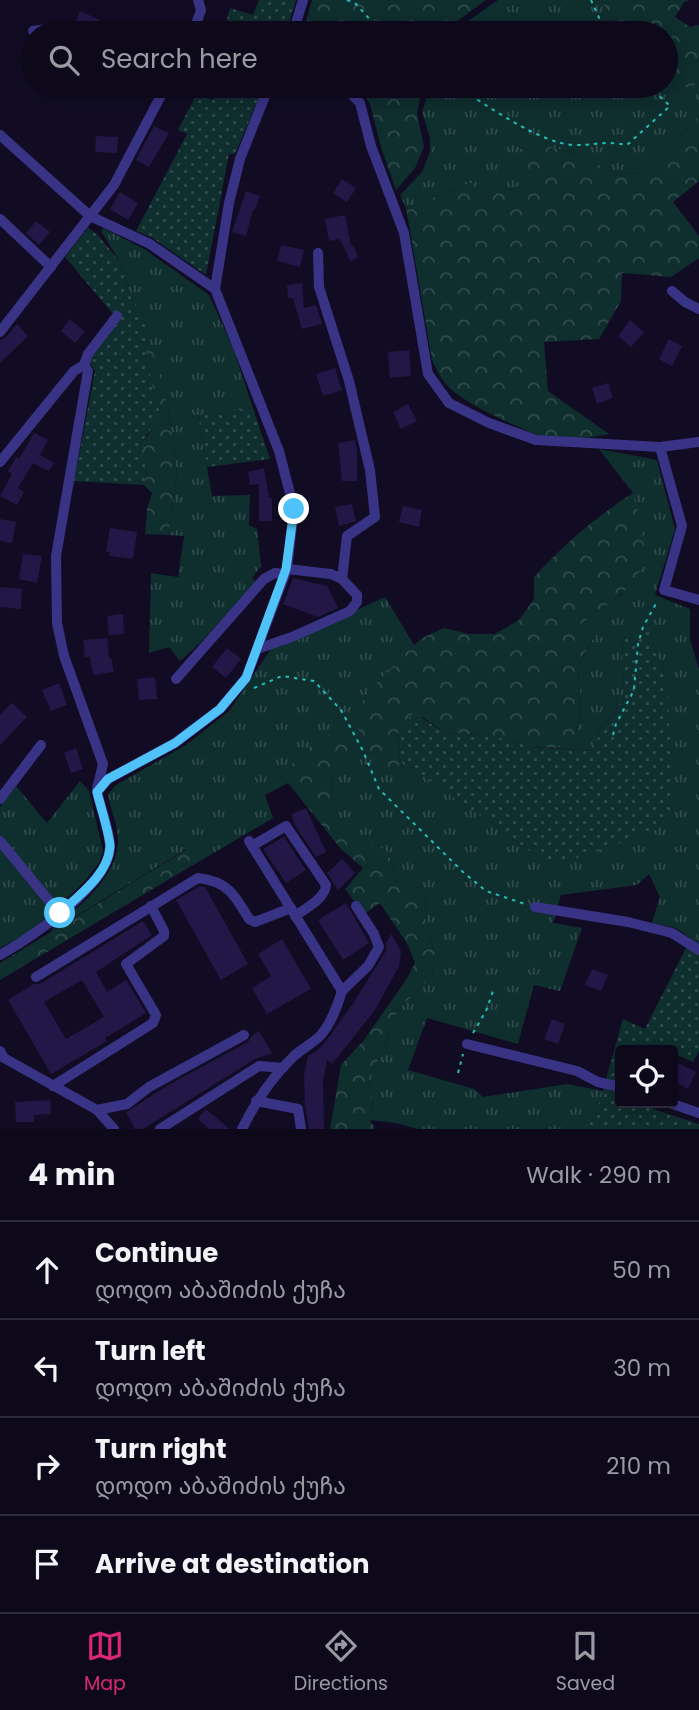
<!DOCTYPE html>
<meta charset="utf-8">
<style>
:root{--surface:#0d091b;--page:#161224;--text:#f1f3f6;--muted:#9a9aa3;--line:#2d2a3a;--accent:#db2777}
body{margin:0;font-family:Poppins,"Noto Sans Georgian",sans-serif;background:var(--page);color:var(--text)}
.controls{position:absolute;right:21px;bottom:21px;display:grid;overflow:hidden;border-radius:7px;box-shadow:0 4px 18px #0003}
.controls button{width:63px;height:63px;display:grid;place-items:center;padding:0;border:0;border-bottom:2px solid var(--line);background:var(--surface);color:var(--text);font:35px sans-serif}
.stop{position:absolute;width:21px;height:21px;margin:-16px;border:5px solid #4fc3f7;border-radius:50%;background:#fff}
.stop.end{background:#4fc3f7;border-color:#fff;box-shadow:0 2px 7px #0008}
.list{margin:0;padding:0;list-style:none}
h2{display:flex;justify-content:space-between;align-items:center;height:91px;margin:0;padding:0 28px;font-size:30px}
h2 small{font-size:23px;font-weight:400;color:var(--muted)}
.list li{display:grid;grid-template-columns:46px 1fr auto;gap:21px;align-items:center;box-sizing:border-box;height:98px;padding:0 28px;border-top:2px solid var(--line)}
.list b{display:block;font-size:26px;white-space:nowrap}
.list p{margin:0;font-size:23px;white-space:nowrap;color:var(--muted)}
.list em{font-size:23px;font-style:normal;color:var(--muted)}
.icon{flex:none;width:38px;height:38px;fill:none;stroke:currentColor;stroke-width:2;stroke-linecap:round;stroke-linejoin:round}
.map{position:relative;flex:none;width:699px;height:1129px;overflow:hidden}
.search{position:absolute;background:var(--surface);box-shadow:0 4px 18px #0003;left:21px;right:21px;top:21px;height:77px;display:flex;align-items:center;gap:18px;box-sizing:border-box;padding:0 24px;border-radius:38px;color:var(--muted);font-size:26px}
.sheet{height:483px;background:var(--surface)}
nav{display:flex;justify-content:space-around;align-items:center;box-sizing:border-box;height:98px;border-top:2px solid var(--line);background:var(--surface);font-size:19px;color:var(--muted)}
nav a{display:grid;justify-items:center;gap:4px}
nav .on{color:var(--accent)}
.map>svg:first-child{display:block}
.grass{fill:url(#grass-tufts)}
.forest{fill:url(#forest-crowns)}
.garden{fill:url(#garden-dots)}
.building{fill:#221746;fill-rule:evenodd}
.lines{fill:none;stroke-linecap:round;stroke-linejoin:round}
.path{stroke:#25bdb8;stroke-width:2;stroke-dasharray:3.5 5;stroke-linecap:butt}
.minor{stroke:#393386;stroke-width:10}
.route{stroke:#4fc3f7;stroke-width:9}
</style>
<div class="map">
<svg width="699" height="1129" viewBox="0 0 699 1129">
<defs>
<pattern id="grass-tufts" width="24" height="20" patternUnits="userSpaceOnUse" patternTransform="scale(1.75)"><rect width="24" height="20" fill="#0f2e2e"/><path d="M3 7l-1-3M5 7V3M7 7l1-3M15 17l-1-3M17 17v-4M19 17l1-3" fill="none" stroke="#314b4d"/></pattern>
<pattern id="forest-crowns" width="20" height="18" patternUnits="userSpaceOnUse" patternTransform="scale(1.75)"><rect width="20" height="18" fill="#0f2e2e"/><path d="M2 6a3 3 0 1 1 6 0M12 15a3 3 0 1 1 6 0" fill="none" stroke="#314b4d"/></pattern>
<pattern id="garden-dots" width="8" height="8" patternUnits="userSpaceOnUse" patternTransform="scale(1.75)"><rect width="8" height="8" fill="#0f2e2e"/><path d="M2 2h.1M6 6h.1" fill="none" stroke="#314b4d" stroke-width="1.8" stroke-linecap="round"/></pattern>
</defs>
<rect width="100%" height="100%" fill="#110c24"/>
<g class="grass">
<polygon points="498,0 602,0 615,33 451,33"/>
<polygon points="699,84 699,115 647,174 617,173 577,155 548,146 520,149 537,180 479,200 471,183 406,208 400,195 422,172 430,152 430,138 422,112 430,86 664,86 682,89"/>
<polygon points="103,228 144,249 209,295 233,348 253,408 198,416 212,496 250,495 249,525 257,529 261,566 252,578 256,582 199,644 180,661 169,647 149,653 151,573 178,577 184,536 168,535 177,473 168,407 142,315 129,293 120,262 101,231"/>
<path d="M599 449 657 460 675 529 655 595 690 609V640L699 669V944L676 928 652 923 660 897 649 874 637 885 561 895 553 923 582 928 560 991 534 985 518 1044 427 1018 408 1070 474 1089 483 1097 567 1084 603 1091 594 1121 568 1129H417L397 1123 370 1120 373 1105 368 1079 383 1051 398 1010 432 976 434 952 425 917 426 896 415 885 394 875C392 865 392 857 384 850 377 844 362 844 353 839 330 827 328 794 334 771L350 763 288 768V783L265 795 273 818 193 865 185 850 48 933C75 909 115 882 118 843 119 827 110 809 108 794L116 785 186 745 229 711 271 649 385 597 414 645 371 689 357 709 398 774 399 758 537 856C566 869 594 850 622 840 631 837 640 835 649 832L667 683 653 642 622 638 624 698 612 716 601 726 594 751 555 748 576 733 581 711 578 667 594 637 579 625 622 594 633 493Z"/>
<polygon points="80,781 89,791 103,851 99,863 85,881 60,905 29,932 0,948 0,807 16,786 47,823"/>
</g>
<g class="forest">
<polygon points="312,0 486,0 441,33 303,33"/>
<polygon points="602,0 690,0 684,2 675,17 690,27 699,25 699,84 682,89 664,86 666,86 666,33 615,33"/>
<polygon points="358,86 423,86 417,113 424,147 415,168 396,190 381,147 370,104"/>
<path d="M699 115V181L673 202 699 236V258L671 277 622 273 621 301 599 339 544 342 548 391 609 434C587 438 562 443 540 436 521 429 467 404 453 391 443 383 437 371 432 360L406 208 471 183 479 200 536 180 519 149 548 146 577 155 617 173 647 174Z"/>
<path d="M149 337 168 407 177 473 168 535 145 534 147 509 152 493 144 485 147 460 140 444C175 408 149 397 145 359 145 352 147 344 149 337Z"/>
<path d="M633 493C638 515 648 541 642 564 636 588 599 611 579 625L594 636 578 667 581 711 576 733 555 748 532 747 489 735 446 733 422 717 398 733 399 774 380 772 357 726V709L371 689 403 655 422 638 444 628 468 634H495L519 620 534 599V577C564 544 596 517 633 493Z"/>
<path d="M346 731 361 754 350 763 334 771C328 794 330 827 354 839 362 844 377 844 384 850 392 857 392 865 394 875L415 885 426 896 425 917 434 952 432 976 398 1010 383 1051 368 1079 373 1105 370 1120 375 1129H330L341 1065 364 1040 406 980 415 963 408 945 380 903 364 914 345 889 363 868 341 849 288 783V768C306 750 320 733 346 731Z"/>
<polygon points="186,850 193,865 0,980 0,963"/>
</g>
<g class="garden">
<polygon points="259,0 296,0 286,33 223,33 230,8 253,15"/>
<polygon points="219,86 264,86 235,154 229,154 206,275 151,237 136,231 187,134 178,130 197,93 212,100"/>
<polygon points="88,228 98,235 120,262 129,293 142,315 149,337 145,355 159,410 157,422 140,444 147,460 144,485 74,481 95,371 84,354 113,314 65,257"/>
<polygon points="253,408 270,459 207,467 198,415"/>
<polygon points="653,631 653,642 667,683 672,775 670,809 658,829 584,856 562,862 549,862 537,856 399,758 398,733 413,713 446,733 489,735 532,747 594,751 601,726 612,716 624,698 622,638"/>
<polygon points="691,938 699,944 699,1051 693,1062 673,1053 673,1050 620,1050 620,1103 655,1103 653,1109 699,1124 699,1129 568,1129 594,1121 623,1019 645,1029"/>
</g>
<g class="building">
<polygon points="80,11 100,20 95,33 87,31 84,27 75,23"/>
<polygon points="154,126 169,133 149,167 136,160"/>
<polygon points="96,136 118,137 117,153 95,152"/>
<polygon points="342,179 356,188 347,202 333,193"/>
<polygon points="246,191 260,196 255,210 253,210 246,236 232,232"/>
<polygon points="120,192 138,203 128,220 110,209"/>
<polygon points="345,215 351,246 353,245 358,257 350,261 340,239 329,241 325,219"/>
<polygon points="36,221 50,232 39,245 26,233"/>
<polygon points="281,245 304,250 300,267 277,261"/>
<polygon points="302,283 304,308 316,305 322,324 302,329 293,298 288,298 287,285"/>
<polygon points="70,319 85,332 75,343 61,331"/>
<polygon points="630,320 644,332 631,347 618,336"/>
<polygon points="17,324 28,336 0,363 0,340 6,337"/>
<polygon points="669,339 682,346 672,366 659,359"/>
<polygon points="409,350 411,376 390,378 388,352"/>
<polygon points="335,368 342,390 323,396 316,374"/>
<polygon points="608,383 613,398 597,404 592,388"/>
<polygon points="408,404 417,421 401,429 393,412"/>
<polygon points="34,433 48,440 40,455 54,463 49,471 33,463 18,488 24,492 17,505 0,496 12,474 8,471 16,457 19,459"/>
<polygon points="355,440 357,450 357,481 342,481 338,443"/>
<polygon points="264,468 269,498 272,498 272,521 259,521 259,484 250,485 248,472"/>
<polygon points="352,504 356,521 339,526 335,507"/>
<polygon points="403,506 422,510 419,527 399,522"/>
<polygon points="0,519 16,522 12,543 0,541"/>
<polygon points="110,528 137,532 133,559 109,556 110,552 106,552"/>
<polygon points="23,554 42,556 37,583 19,579"/>
<polygon points="293,578 327,586 338,608 318,617 283,604"/>
<polygon points="0,587 22,589 21,609 0,607"/>
<polygon points="123,614 124,634 109,635 107,616"/>
<polygon points="107,638 109,658 111,658 114,672 93,675 90,657 85,657 83,640"/>
<polygon points="227,648 241,659 226,678 212,667"/>
<polygon points="155,677 157,699 139,700 137,679"/>
<polygon points="59,683 67,705 51,711 42,690"/>
<polygon points="12,703 27,717 0,745 0,715"/>
<polygon points="76,748 83,769 71,773 64,753"/>
<polygon points="306,808 326,852 316,857 294,824 292,814"/>
<polygon points="284,837 306,870 286,883 263,849"/>
<polygon points="342,859 355,873 338,890 327,873"/>
<polygon points="200,886 205,887 248,964 221,980 176,900"/>
<polygon points="346,903 369,943 343,960 318,920"/>
<path d="M143 921 152 935 96 972 107 992 126 980 146 1013 105 1038 107 1041 51 1074 8 1000 34 984H40ZM82 980 104 1017 66 1039 44 1002Z"/>
<polygon points="391,934 401,951 399,966 375,1010 332,1064 327,1060 323,1081 324,1129 309,1129 305,1105 304,1076 308,1055 316,1052 326,1041 352,1005 386,951 386,943"/>
<polygon points="282,939 311,989 267,1014 252,988 271,976 258,954"/>
<polygon points="592,969 608,975 601,991 585,985"/>
<polygon points="552,1019 565,1024 558,1044 544,1039"/>
<polygon points="259,1031 272,1053 255,1059 143,1129 135,1129 126,1112 170,1084 248,1042 252,1036"/>
<polygon points="675,1062 696,1072 688,1089 673,1081 673,1067"/>
<polygon points="50,1100 51,1114 34,1115 34,1122 16,1122 15,1102"/>
<polygon points="206,1109 230,1129 209,1129 198,1119"/>
</g>
<g class="lines">
<g class="path">
<polyline points="347,0 356,4 382,33"/>
<polyline points="591,0 606,33"/>
<path d="M456 86C485 104 539 143 573 145 593 146 604 140 627 145L670 106 649 86"/>
<polyline points="254,688 282,676 314,681 341,710 363,751 379,789 463,872 486,891 525,904"/>
<polyline points="613,735 616,724 634,690 638,644 643,627 658,600"/>
<polyline points="473,1033 486,1011 493,991"/>
<polyline points="458,1073 463,1054"/>
</g>
<g class="minor">
<polyline points="33,31 62,27 79,33"/>
<polyline points="193,33 201,10 198,0"/>
<polyline points="293,33 303,0"/>
<polyline points="344,86 360,103 371,146 404,233 428,374 449,403 489,423 536,440 660,447 699,442"/>
<polyline points="0,135 90,216 150,244 215,289"/>
<polyline points="0,219 51,267"/>
<polyline points="672,291 685,302 699,309"/>
<polyline points="0,332 114,185 166,86"/>
<polyline points="84,365 88,354 117,316"/>
<polyline points="660,447 682,526 664,590 699,600"/>
<polyline points="0,462 74,371 84,365 88,371 56,556 57,623 64,656 103,764 97,789"/>
<polyline points="287,569 331,574 342,579"/>
<polyline points="257,649 292,637 350,611 357,602 357,595 342,579 347,536 375,517 370,470 349,381 319,287 318,253"/>
<polyline points="176,679 264,579 275,573 285,574"/>
<polyline points="0,799 41,745"/>
<polyline points="0,841 59,913"/>
<path d="M252 846 286 826 326 885C325 899 306 908 295 916"/>
<polyline points="535,907 628,922 672,933 699,950"/>
<path d="M0 955C30 938 111 884 110 846 109 829 101 809 97 792L108 779 175 743 220 709 246 678 287 569 294 509 279 451 215 289 229 203 240 159 269 86"/>
<path d="M36 977 198 878C227 881 235 895 249 919L255 922 291 908"/>
<polyline points="342,991 368,966 379,947 374,934 356,906"/>
<polyline points="467,1044 577,1071 598,1082 620,1087"/>
<polyline points="0,1051 4,1058 97,1110 114,1129"/>
<polyline points="53,1086 153,1023 156,1015 126,964 164,936 164,931 151,906"/>
<polyline points="256,1101 298,1109 301,1129"/>
<polyline points="670,1103 699,1113"/>
<polyline points="97,1110 127,1104 149,1087 244,1035"/>
<polyline points="160,1129 259,1066 283,1068"/>
<path d="M242 1129C255 1103 272 1077 293 1057 301 1049 312 1044 320 1036 331 1024 337 1007 342 991L249 841"/>
</g>
</g>
<g class="lines">
<path class="route" d="M60 913C78 896 108 875 110 847 110 835 100 805 97 792L108 779 175 743 220 709 246 678 286 569 294 509"/>
</g>
</svg>
<div class="controls">
<button><svg class="icon" aria-label="locate" viewBox="0 0 24 24"><circle cx="12" cy="12" r="6"/><path d="M12 2v4M12 18v4M2 12h4M18 12h4"/></svg></button>
</div>
<div class="stop" style="left:60px;top:913px"></div>
<div class="stop end" style="left:294px;top:509px"></div>
<div class="search"><svg class="icon" aria-label="search" viewBox="0 0 24 24"><circle cx="10" cy="10" r="6"/><path d="M15 15l6 6"/></svg>Search here</div>
</div>
<section class="sheet">
<h2>4 min<small>Walk · 290 m</small></h2>
<ul class="list">
<li><svg class="icon" aria-label="ahead" viewBox="0 0 24 24"><path d="M12 20V5M6 11l6-6 6 6"/></svg><div><b>Continue</b><p>დოდო აბაშიძის ქუჩა</p></div><em>50 m</em></li>
<li><svg class="icon" aria-label="left" viewBox="0 0 24 24"><path d="M17 20v-9H6M10 6l-5 5 5 5"/></svg><div><b>Turn left</b><p>დოდო აბაშიძის ქუჩა</p></div><em>30 m</em></li>
<li><svg class="icon" aria-label="right" viewBox="0 0 24 24"><path d="M7 20v-9h11M14 6l5 5-5 5"/></svg><div><b>Turn right</b><p>დოდო აბაშიძის ქუჩა</p></div><em>210 m</em></li>
<li><svg class="icon" aria-label="arrive" viewBox="0 0 24 24"><path d="M6 21V4h12l-3 4 3 4H6"/></svg><div><b>Arrive at destination</b></div></li>
</ul>
</section>
<nav>
<a class="on"><svg class="icon" aria-label="map" viewBox="0 0 24 24"><path d="M3 6l6-2 6 2 6-2v14l-6 2-6-2-6 2zM9 4v14M15 6v14"/></svg>Map</a>
<a><svg class="icon" aria-label="directions" viewBox="0 0 24 24"><path d="M12 3l9 9-9 9-9-9zM9 14v-3h6M13 9l2 2-2 2"/></svg>Directions</a>
<a><svg class="icon" aria-label="saved" viewBox="0 0 24 24"><path d="M7 4h10v16l-5-4-5 4z"/></svg>Saved</a>
</nav>
